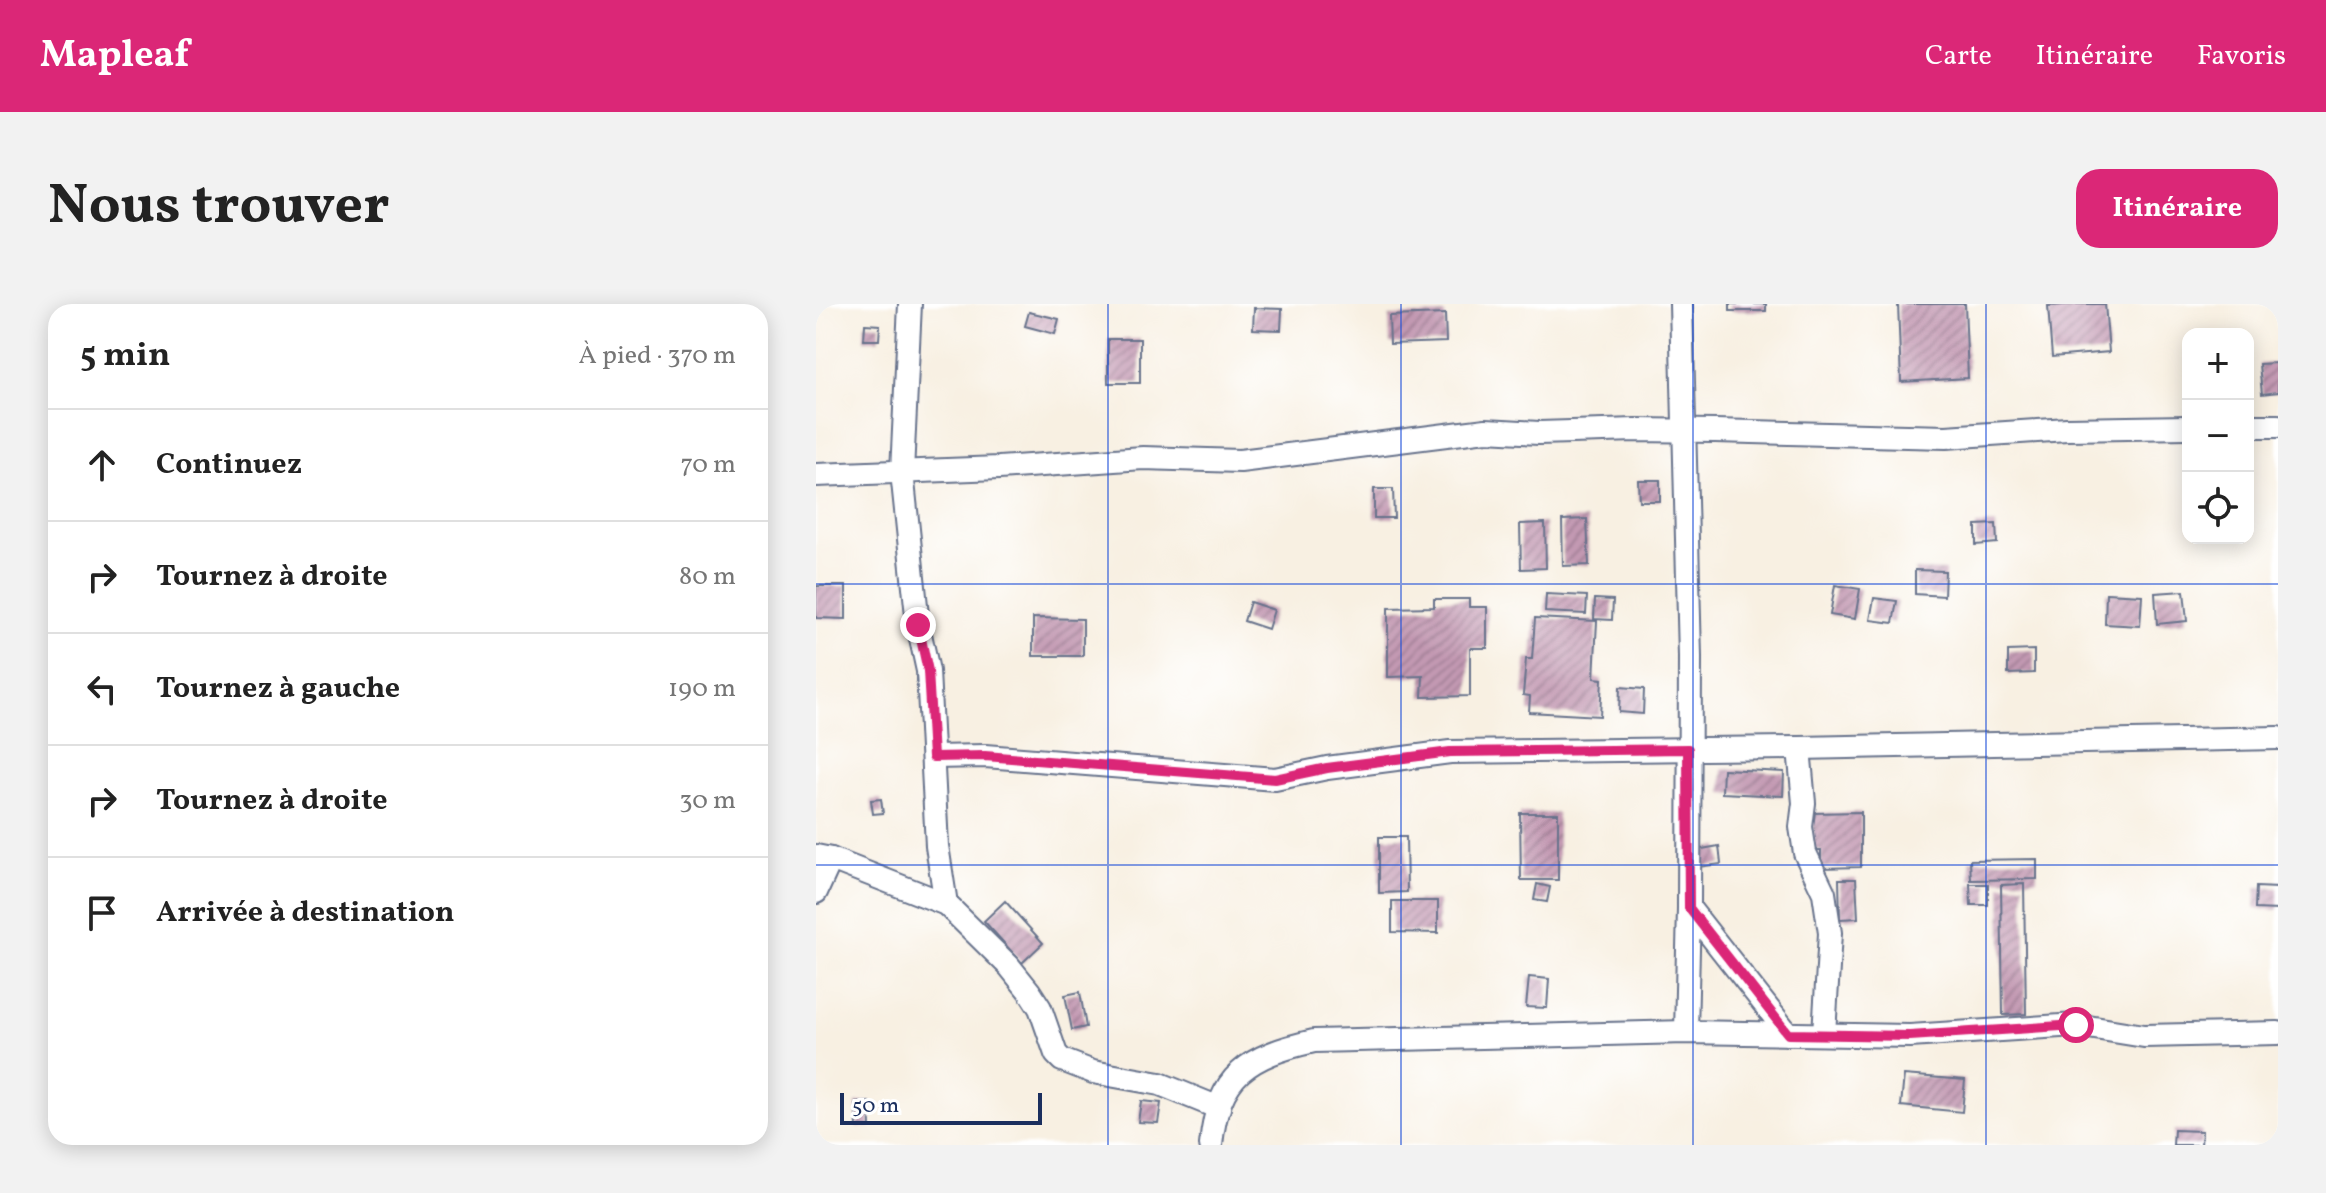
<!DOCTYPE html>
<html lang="fr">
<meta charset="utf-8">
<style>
:root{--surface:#fff;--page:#f2f2f2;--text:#222;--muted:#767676;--line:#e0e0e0;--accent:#db2777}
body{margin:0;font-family:Vollkorn,serif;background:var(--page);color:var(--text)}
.controls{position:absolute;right:24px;top:24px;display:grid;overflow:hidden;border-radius:16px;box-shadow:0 4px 20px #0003}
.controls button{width:72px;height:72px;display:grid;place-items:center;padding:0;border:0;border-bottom:2px solid var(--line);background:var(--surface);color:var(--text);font:40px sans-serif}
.scale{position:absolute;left:24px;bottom:20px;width:202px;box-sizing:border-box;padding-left:8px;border:4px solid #1b2f5e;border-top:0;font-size:22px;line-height:28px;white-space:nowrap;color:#1b2f5e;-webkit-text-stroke:6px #fff;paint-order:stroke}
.stop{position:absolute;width:24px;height:24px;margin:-18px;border:6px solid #db2777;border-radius:50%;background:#fff}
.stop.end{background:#db2777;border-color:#fff;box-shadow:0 2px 8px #0008}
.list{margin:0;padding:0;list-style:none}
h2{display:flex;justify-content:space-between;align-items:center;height:104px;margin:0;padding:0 32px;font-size:34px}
h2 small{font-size:26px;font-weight:400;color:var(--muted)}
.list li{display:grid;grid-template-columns:52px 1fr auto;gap:24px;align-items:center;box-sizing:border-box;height:112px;padding:0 32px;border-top:2px solid var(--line)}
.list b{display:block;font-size:30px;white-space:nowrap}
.list em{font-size:26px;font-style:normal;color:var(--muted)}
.icon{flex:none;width:44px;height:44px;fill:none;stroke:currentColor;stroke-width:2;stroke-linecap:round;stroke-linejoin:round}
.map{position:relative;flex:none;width:1462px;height:841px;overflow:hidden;border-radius:24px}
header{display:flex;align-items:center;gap:48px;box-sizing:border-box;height:112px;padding:0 40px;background:var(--accent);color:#fff}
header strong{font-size:38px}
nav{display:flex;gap:44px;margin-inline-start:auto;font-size:28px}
.intro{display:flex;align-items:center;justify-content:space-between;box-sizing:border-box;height:192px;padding:0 48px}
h1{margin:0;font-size:56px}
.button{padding:20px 36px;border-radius:24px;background:var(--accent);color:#fff;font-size:28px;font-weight:700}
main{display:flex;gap:48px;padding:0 48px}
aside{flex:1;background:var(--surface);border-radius:24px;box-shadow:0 4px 20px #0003}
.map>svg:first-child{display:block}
.building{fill:url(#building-hatch)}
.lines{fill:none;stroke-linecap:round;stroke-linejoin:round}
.street-casing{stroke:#68738c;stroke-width:26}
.street{stroke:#fff;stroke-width:22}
.route{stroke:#db2777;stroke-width:10}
.grid{fill:none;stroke:#1d4ed8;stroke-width:2;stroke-opacity:0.55}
</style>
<header>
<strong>Mapleaf</strong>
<nav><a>Carte</a><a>Itinéraire</a><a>Favoris</a></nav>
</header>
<div class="intro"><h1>Nous trouver</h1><a class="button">Itinéraire</a></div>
<main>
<aside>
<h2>5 min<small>À pied · 370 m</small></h2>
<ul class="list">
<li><svg class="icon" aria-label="ahead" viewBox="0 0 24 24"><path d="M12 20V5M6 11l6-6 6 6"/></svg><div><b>Continuez</b></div><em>70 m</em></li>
<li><svg class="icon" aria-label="right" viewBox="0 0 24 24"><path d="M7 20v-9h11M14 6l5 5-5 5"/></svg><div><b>Tournez à droite</b></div><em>80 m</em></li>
<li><svg class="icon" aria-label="left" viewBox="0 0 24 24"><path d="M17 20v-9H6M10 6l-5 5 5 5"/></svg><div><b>Tournez à gauche</b></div><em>190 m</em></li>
<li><svg class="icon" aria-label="right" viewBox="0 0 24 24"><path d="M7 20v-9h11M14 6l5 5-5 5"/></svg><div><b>Tournez à droite</b></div><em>30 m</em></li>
<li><svg class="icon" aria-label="arrive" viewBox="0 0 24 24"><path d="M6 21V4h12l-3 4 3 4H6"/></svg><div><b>Arrivée à destination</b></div></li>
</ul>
</aside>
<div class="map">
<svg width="1462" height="841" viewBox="0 0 1462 841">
<defs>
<pattern id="building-hatch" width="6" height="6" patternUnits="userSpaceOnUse" patternTransform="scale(2)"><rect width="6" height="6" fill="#c399b2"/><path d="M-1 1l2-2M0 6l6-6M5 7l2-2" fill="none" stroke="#9e7d94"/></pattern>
</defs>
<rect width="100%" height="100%" fill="#fff"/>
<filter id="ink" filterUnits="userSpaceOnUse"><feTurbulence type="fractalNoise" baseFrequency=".0125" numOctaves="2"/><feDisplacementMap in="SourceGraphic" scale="16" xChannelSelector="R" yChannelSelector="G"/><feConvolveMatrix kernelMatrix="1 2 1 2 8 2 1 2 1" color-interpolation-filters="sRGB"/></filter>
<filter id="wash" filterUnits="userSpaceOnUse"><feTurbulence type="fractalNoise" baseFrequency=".006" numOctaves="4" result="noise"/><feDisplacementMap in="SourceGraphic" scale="32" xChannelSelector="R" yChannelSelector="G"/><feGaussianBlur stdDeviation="1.8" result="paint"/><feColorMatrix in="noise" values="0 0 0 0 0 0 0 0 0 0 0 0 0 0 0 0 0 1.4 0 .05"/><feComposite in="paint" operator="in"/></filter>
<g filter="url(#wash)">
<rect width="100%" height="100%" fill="#f8f0e2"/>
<g id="blocks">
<g class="building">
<rect x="914" y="0" width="36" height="7"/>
<polygon points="1082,0 1149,0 1152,74 1085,78"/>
<polygon points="1262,0 1289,0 1293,48 1236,53 1232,2"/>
<polygon points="438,4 466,5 465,26 437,25"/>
<polygon points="213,8 243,15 239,30 209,22"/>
<polygon points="629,10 630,38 574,40 573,12"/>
<polygon points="49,20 64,21 63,36 48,36"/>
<rect x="292" y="35" width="32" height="44"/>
<polygon points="1462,59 1462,88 1446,90 1443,60"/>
<polygon points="822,176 844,176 844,197 823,197"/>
<polygon points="558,185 577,185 578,214 558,214"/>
<polygon points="771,215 773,261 747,262 746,216"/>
<polygon points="729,219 730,264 705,265 704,220"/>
<polygon points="1180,220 1181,239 1160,241 1160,221"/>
<polygon points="1099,266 1129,267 1128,292 1099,290"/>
<polygon points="1019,281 1044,285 1039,315 1014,311"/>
<polygon points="0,282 30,282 30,315 0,314"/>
<polygon points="1368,287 1371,317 1341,320 1339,289"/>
<polygon points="1290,289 1326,291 1324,322 1289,320"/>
<polygon points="730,290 771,292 770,310 729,308"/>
<polygon points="1058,294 1081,297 1077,319 1054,316"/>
<polygon points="618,295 653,295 653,303 671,303 671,344 654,344 654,392 606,393 607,372 572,373 572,304 618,303"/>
<polygon points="779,295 797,296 796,316 778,315"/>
<polygon points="434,298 458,306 452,325 428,317"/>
<polygon points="217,314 267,315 267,352 217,352"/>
<polygon points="719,314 781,317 778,374 786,375 784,412 713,408 714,392 707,391 710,355 716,355"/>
<polygon points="1218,346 1218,369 1192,370 1192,347"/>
<polygon points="804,383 828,385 827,410 803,408"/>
<polygon points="907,465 968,468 967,492 906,489"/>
<polygon points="65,495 67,509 57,510 55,496"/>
<polygon points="1045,508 1045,563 1005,564 1005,546 997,546 997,509"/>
<polygon points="704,509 742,509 742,576 705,576"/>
<polygon points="563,533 590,533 591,588 563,589"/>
<polygon points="903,542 905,560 883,563 880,546"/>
<polygon points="1221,555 1221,575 1155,576 1154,556"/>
<polygon points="1023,575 1040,575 1042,614 1024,615"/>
<polygon points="721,580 734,583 731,598 718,596"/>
<polygon points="1154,580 1172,580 1172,601 1155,601"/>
<polygon points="1208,580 1210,710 1187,711 1185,581"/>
<polygon points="1440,583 1462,584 1462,606 1439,605"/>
<polygon points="189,597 227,639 206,659 168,617"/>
<polygon points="576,597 622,597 622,629 576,628"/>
<polygon points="713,673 733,675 731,704 710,703"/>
<polygon points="264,688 270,723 256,726 249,691"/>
<polygon points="1088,771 1149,776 1146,808 1085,802"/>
<polygon points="325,797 345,799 342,819 322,818"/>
<polygon points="53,798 54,823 41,823 40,799"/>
<polygon points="1358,826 1386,827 1385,841 1357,841"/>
</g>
</g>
</g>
<g filter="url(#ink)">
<use href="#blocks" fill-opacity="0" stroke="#68738c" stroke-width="2"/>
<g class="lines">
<g class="street-casing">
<g id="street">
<polyline points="94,0 86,168 102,321 112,367 121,542 130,600"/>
<polyline points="865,0 874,353 873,604 870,728"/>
<polyline points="1432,122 1462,122"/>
<polyline points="0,171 183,164 327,154 424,157 670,126 723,129 820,126 899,127 1130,133 1251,125 1372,123"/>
<polyline points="983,444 988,499 985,523 989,549 1008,589 1014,629 1008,730"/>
<polyline points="117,453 169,452 459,475 511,464 634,448 983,444 1462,434"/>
<polyline points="0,552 15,555 130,600 193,662 213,687 224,704 240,750 246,756 277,768 344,780 403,804"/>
<polyline points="0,588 15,555"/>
<polyline points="873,604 972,730"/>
<path d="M395 841C402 770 432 752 498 737L870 728 1094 732 1260 721 1328 732 1462 729"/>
</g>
</g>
<use href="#street" class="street"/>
</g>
</g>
<g class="lines" filter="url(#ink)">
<polyline class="route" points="102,321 112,367 117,453 169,452 459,475 511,464 634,448 872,445 873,604 972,730 1094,732 1260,721"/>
</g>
<path class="grid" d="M292 0V841M585 0V841M877 0V841M1170 0V841M0 280H1462M0 561H1462"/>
</svg>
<div class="controls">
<button>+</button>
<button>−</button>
<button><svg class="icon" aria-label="locate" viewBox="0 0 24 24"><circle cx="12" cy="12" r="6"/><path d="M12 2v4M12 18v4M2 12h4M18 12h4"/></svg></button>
</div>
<div class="scale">50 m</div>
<div class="stop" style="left:1260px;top:721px"></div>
<div class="stop end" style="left:102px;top:321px"></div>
</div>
</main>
